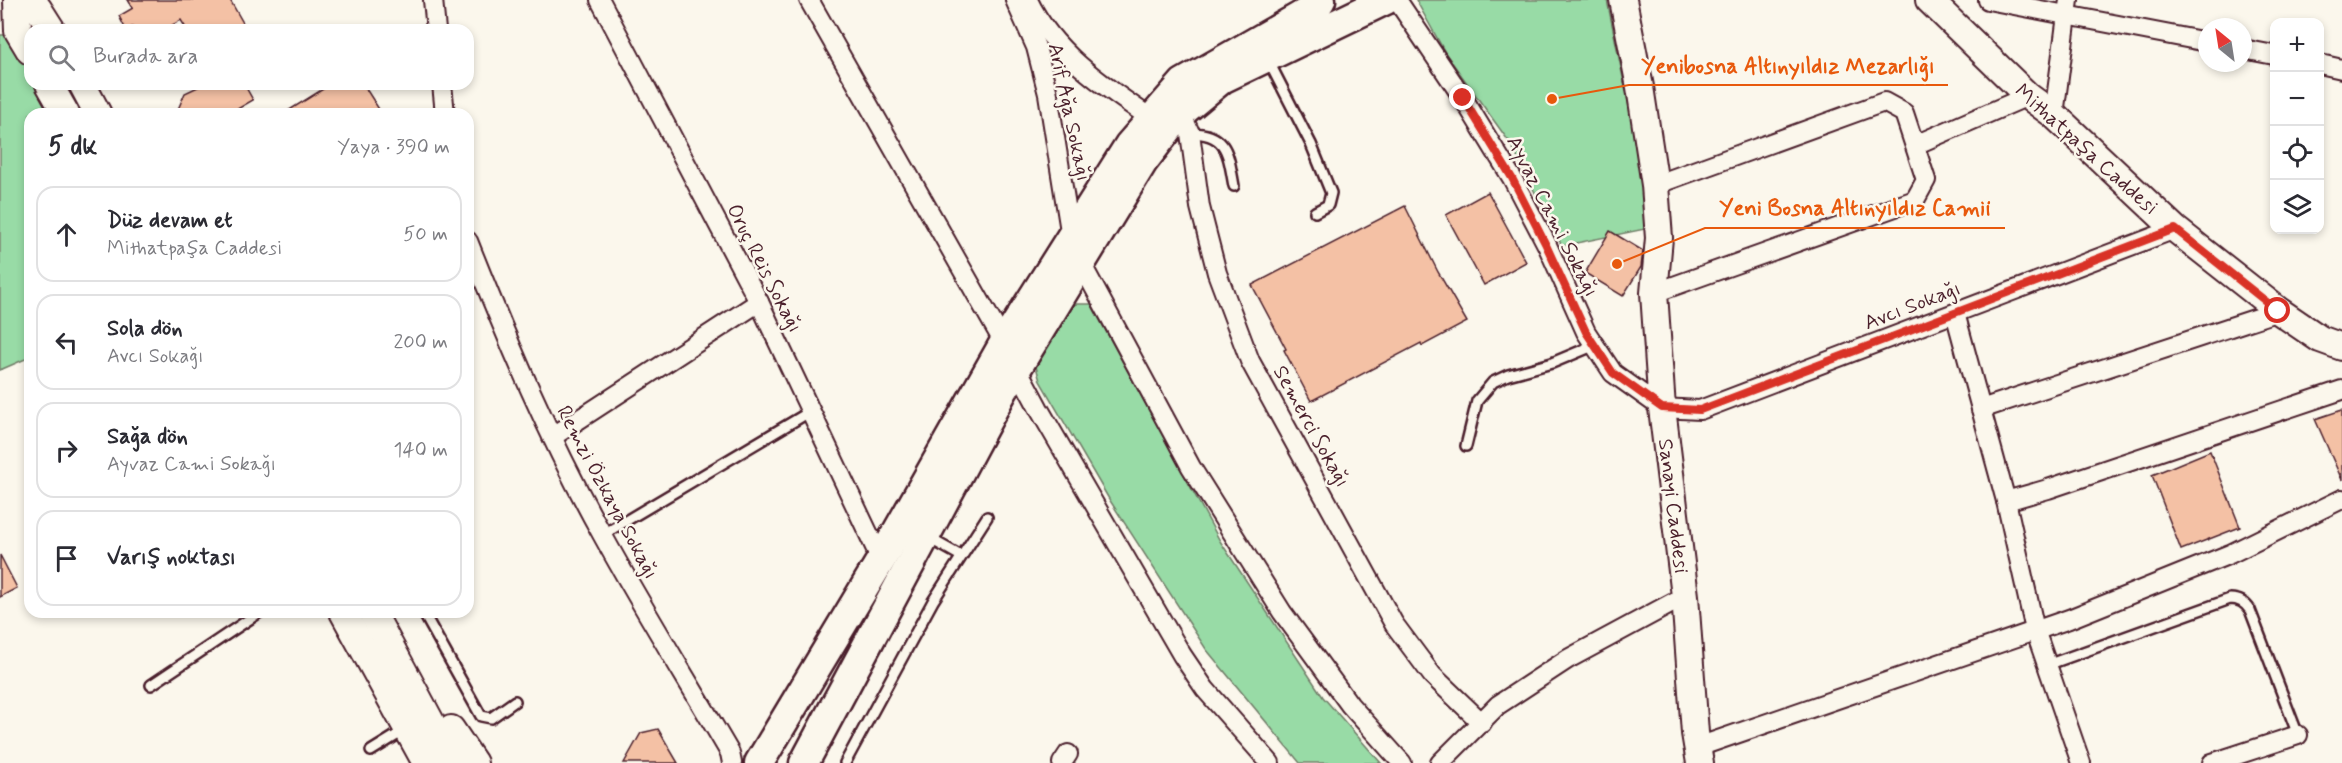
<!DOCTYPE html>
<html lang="tr">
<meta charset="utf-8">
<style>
:root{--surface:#fff;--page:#f7f7f7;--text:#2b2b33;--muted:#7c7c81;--line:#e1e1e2}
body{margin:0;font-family:Mynerve,sans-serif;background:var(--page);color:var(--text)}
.controls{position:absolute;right:18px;top:18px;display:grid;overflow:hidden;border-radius:12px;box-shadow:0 3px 9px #0003}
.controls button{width:54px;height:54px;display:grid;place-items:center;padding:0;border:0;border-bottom:2px solid var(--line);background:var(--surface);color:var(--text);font:30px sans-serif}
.compass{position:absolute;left:2198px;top:18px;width:54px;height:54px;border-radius:50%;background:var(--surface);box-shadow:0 3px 9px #0003;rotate:330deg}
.stop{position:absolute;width:18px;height:18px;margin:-14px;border:4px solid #d93025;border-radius:50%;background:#fff}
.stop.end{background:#d93025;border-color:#fff;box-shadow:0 2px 6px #0008}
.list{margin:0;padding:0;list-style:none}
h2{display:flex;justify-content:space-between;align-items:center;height:78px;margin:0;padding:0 24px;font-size:26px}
h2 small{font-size:20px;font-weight:400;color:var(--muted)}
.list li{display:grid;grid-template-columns:39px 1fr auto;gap:18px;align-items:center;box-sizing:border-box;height:96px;margin:0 12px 12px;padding:0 12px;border:2px solid var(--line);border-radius:18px}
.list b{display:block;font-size:22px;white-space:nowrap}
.list p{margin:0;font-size:20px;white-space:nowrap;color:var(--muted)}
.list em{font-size:20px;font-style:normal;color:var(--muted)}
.icon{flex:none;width:33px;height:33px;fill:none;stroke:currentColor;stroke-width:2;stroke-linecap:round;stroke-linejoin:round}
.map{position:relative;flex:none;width:2342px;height:763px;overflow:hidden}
.search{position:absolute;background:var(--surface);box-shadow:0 3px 9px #0003;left:24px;top:24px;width:450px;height:66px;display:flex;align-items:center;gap:15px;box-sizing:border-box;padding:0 21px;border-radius:18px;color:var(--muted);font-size:22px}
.panel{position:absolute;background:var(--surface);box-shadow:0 3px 9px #0003;left:24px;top:108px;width:450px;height:510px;border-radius:18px}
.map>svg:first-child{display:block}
.green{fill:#98dba6;stroke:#717d68;stroke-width:1.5}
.building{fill:#f4c1a5;stroke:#4a1f2b;stroke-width:1.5}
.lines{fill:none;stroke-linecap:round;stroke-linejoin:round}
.service-casing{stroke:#4a1f2b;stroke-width:14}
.minor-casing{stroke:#4a1f2b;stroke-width:22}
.secondary-casing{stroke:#4a1f2b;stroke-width:30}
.primary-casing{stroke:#4a1f2b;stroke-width:33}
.service{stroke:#fbf7ec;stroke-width:9}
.minor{stroke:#fbf7ec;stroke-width:18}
.secondary{stroke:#fbf7ec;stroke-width:26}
.primary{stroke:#fbf7ec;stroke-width:28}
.route{stroke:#d93025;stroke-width:8}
.labels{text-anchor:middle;stroke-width:5;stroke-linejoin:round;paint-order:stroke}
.street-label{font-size:21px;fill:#4a1f2b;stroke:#fbf7ec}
.leader{fill:none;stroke:#e8590c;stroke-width:2}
.callout-dot{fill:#e8590c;stroke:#fbf7ec;stroke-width:2}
.callout-label{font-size:22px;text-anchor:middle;font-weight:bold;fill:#e8590c;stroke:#fbf7ec;stroke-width:5;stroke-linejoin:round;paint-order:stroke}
</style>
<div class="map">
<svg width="2342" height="763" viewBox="0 0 2342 763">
<rect width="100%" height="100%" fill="#fbf7ec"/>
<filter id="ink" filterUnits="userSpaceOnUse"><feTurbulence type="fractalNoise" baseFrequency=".0167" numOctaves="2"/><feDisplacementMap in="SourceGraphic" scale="12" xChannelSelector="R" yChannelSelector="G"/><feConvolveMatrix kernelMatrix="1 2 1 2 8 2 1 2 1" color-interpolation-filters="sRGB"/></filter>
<g filter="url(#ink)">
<g class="green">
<polygon points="1416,0 1607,0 1641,165 1645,229 1562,246 1510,143 1446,54"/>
<polygon points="0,35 7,35 30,59 30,84 43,84 58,114 30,114 30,357 0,370"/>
<polygon points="1075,304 1091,304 1220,541 1323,697 1381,763 1300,763 1206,649 1109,499 1040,381 1035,363 1042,346"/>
</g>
<g class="building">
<polygon points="128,0 230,0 247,30 187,30 181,20 164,30 144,30 132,27 126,30 119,16 133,8"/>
<polygon points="204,84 244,84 253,100 229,114 176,114 185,93"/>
<polygon points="331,84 363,84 382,114 283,114"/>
<polygon points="1488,192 1526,262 1484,285 1446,215"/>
<polygon points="1405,206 1438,272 1467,322 1422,346 1421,343 1311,401 1284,350 1286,349 1252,285"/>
<polygon points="1610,231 1643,251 1641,267 1623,296 1585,273"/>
<polygon points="2342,410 2342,480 2315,419"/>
<polygon points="2210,451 2240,527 2181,550 2152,475"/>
<polygon points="0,555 17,588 0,597"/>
<polygon points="658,729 678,763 624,763 641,733"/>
</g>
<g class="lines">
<g class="service-casing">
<g id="service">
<polyline points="1268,60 1311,144 1331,193 1328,205 1315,212"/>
<path d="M1190 133C1228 133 1228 154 1234 186"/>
<polyline points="1466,446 1477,401 1493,382 1508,375 1552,363 1595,345"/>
<polyline points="602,535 811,411"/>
<polyline points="927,537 961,556"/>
<polyline points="423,612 481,716 491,718 515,701"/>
<path d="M2047 665 2230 599C2239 599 2245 602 2250 610L2298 735"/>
<polyline points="151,685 260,612"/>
<polyline points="371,751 405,730"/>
<polyline points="845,763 933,601 987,517"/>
</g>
</g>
<g class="minor-casing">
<g id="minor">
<polyline points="433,0 436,30"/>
<polyline points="600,0 759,302 881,560"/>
<polyline points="809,0 1004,343"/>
<polyline points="1015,0 1036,47 1048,94 1071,237"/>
<path d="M1028 0C1053 53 1105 87 1152 119"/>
<polyline points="1397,0 1463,98 1512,178 1547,245 1586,332 1613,373 1662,408 1700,410 2175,229"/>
<polyline points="1988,0 2207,42"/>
<polyline points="2243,49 2274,55"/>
<polyline points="2320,64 2342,69"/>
<polyline points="442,84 445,114"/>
<polyline points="1181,113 1190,133 1200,207 1217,273 1250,361 1394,624 1432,675 1482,723"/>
<polyline points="2054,115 2069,0"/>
<polyline points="1915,145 2028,96"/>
<path d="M468 241C508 342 550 441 603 536 643 609 688 681 730 753L732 763"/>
<polyline points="1081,263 1191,467 1282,612 1350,705 1402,763"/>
<polyline points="1654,293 1915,200 1926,180 1904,113 1884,102 1655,185"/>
<polyline points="1955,313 2006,501 2048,489 2342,390"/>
<polyline points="1017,368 1039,409 1182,655 1205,689 1270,763"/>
<polyline points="1981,409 2279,311"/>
<polyline points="552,437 759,302"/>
<polyline points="2006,501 2035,630 2081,763"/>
<polyline points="1698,747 2069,619 2230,554 2342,499"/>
<polyline points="1062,763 1068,754"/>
<polyline points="1440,763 1498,705 1568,659 1685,596"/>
<polyline points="2212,763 2298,735"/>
</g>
</g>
<g class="secondary-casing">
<g id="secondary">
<polyline points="17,0 18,31 30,51"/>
<polyline points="23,0 38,8 52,30"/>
<polyline points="1623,0 1640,87 1655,185 1659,238 1654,293 1662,408 1685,596 1695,733 1700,763"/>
<polyline points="1929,0 2028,96 2054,115 2175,229 2279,311 2320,339 2342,347"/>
<polyline points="49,84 66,114"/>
<polyline points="82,84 98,114"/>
<polyline points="343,612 426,763"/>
<polyline points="372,612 453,763"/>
<polyline points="451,729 474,763"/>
</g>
</g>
<g class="primary-casing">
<g id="primary">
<polyline points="759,763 881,560 1004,343 1129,145 1183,83 1299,17 1317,6 1321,0"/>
<polyline points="804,763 1003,391 1143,162 1181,113 1222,79 1386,0"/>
</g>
</g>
<use href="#service" class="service"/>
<use href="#minor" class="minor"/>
<use href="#secondary" class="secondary"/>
<use href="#primary" class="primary"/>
</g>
</g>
<g class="lines" filter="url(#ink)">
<polyline class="route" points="1463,98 1512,178 1546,245 1586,332 1613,373 1662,408 1700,410 2175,229 2278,311"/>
</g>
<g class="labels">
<g class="street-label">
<text transform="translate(1070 112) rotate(78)" y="7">Arif Ağa Sokağı</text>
<text transform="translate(2087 149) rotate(42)" y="7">Mithatpaşa Caddesi</text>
<text transform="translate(1553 216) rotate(63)" y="7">Ayvaz Cami Sokağı</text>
<text transform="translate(765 268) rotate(63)" y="7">Oruç Reis Sokağı</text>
<text transform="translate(1912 305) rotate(-21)" y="7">Avcı Sokağı</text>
<text transform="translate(1312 426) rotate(61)" y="7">Semerci Sokağı</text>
<text transform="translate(608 492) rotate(62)" y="7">Remzi Özkaya Sokağı</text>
<text transform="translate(1674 506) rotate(83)" y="7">Sanayi Caddesi</text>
</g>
</g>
<path class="leader" d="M1552 99L1629 85H1948M1617 264L1705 228H2005"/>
<g class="callout-dot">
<circle cx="1552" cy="99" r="6"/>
<circle cx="1617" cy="264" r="6"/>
</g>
<g class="callout-label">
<text x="1788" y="73">Yenibosna Altınyıldız Mezarlığı</text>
<text x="1855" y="215">Yeni Bosna Altınyıldız Camii</text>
</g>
</svg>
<div class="controls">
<button>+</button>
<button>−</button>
<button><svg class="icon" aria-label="locate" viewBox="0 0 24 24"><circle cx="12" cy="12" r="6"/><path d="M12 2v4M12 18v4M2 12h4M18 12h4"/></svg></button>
<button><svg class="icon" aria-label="layers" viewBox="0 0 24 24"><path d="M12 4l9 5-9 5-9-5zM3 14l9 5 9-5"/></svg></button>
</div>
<svg class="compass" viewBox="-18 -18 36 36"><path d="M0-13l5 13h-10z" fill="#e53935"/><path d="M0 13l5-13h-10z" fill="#7c7c81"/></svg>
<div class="stop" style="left:2278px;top:311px"></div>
<div class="stop end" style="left:1463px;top:98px"></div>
<div class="search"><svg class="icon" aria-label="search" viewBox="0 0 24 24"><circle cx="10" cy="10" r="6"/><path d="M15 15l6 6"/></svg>Burada ara</div>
<section class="panel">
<h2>5 dk<small>Yaya · 390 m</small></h2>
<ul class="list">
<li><svg class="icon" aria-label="ahead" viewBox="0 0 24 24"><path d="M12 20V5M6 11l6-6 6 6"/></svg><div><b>Düz devam et</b><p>Mithatpaşa Caddesi</p></div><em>50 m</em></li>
<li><svg class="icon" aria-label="left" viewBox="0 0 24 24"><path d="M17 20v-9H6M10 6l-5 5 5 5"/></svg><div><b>Sola dön</b><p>Avcı Sokağı</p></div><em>200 m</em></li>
<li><svg class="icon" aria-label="right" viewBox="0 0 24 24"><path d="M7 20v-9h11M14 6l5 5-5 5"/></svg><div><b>Sağa dön</b><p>Ayvaz Cami Sokağı</p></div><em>140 m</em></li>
<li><svg class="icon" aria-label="arrive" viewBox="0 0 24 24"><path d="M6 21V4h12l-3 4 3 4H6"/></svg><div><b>Varış noktası</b></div></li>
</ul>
</section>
</div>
